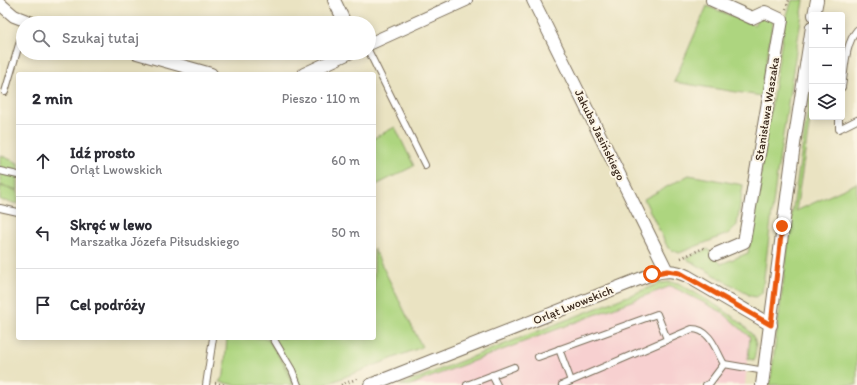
<!DOCTYPE html>
<html lang="pl">
<meta charset="utf-8">
<style>
:root{--surface:#fff;--page:#f7f7f7;--text:#2b2b33;--muted:#7c7c81;--line:#e1e1e2}
body{margin:0;font-family:Itim,sans-serif;background:var(--page);color:var(--text)}
.controls{position:absolute;right:12px;top:12px;display:grid;overflow:hidden;border-radius:4px;box-shadow:0 2px 10px #0003}
.controls button{width:36px;height:36px;display:grid;place-items:center;padding:0;border:0;border-bottom:1px solid var(--line);background:var(--surface);color:var(--text);font:20px sans-serif}
.stop{position:absolute;width:12px;height:12px;margin:-9px;border:3px solid #ea580c;border-radius:50%;background:#fff}
.stop.end{background:#ea580c;border-color:#fff;box-shadow:0 1px 4px #0008}
.list{margin:0;padding:0;list-style:none}
h2{display:flex;justify-content:space-between;align-items:center;height:52px;margin:0;padding:0 16px;font-size:17px}
h2 small{font-size:13px;font-weight:400;color:var(--muted)}
.list li{display:grid;grid-template-columns:26px 1fr auto;gap:12px;align-items:center;box-sizing:border-box;height:72px;padding:0 16px;border-top:1px solid var(--line)}
.list b{display:block;font-size:15px;white-space:nowrap}
.list p{margin:0;font-size:13px;white-space:nowrap;color:var(--muted)}
.list em{font-size:13px;font-style:normal;color:var(--muted)}
.icon{flex:none;width:22px;height:22px;fill:none;stroke:currentColor;stroke-width:2;stroke-linecap:round;stroke-linejoin:round}
.map{position:relative;flex:none;width:857px;height:385px;overflow:hidden}
.search{position:absolute;background:var(--surface);box-shadow:0 2px 10px #0003;left:16px;top:16px;width:360px;height:44px;display:flex;align-items:center;gap:10px;box-sizing:border-box;padding:0 14px;border-radius:22px;color:var(--muted);font-size:15px}
.panel{position:absolute;background:var(--surface);box-shadow:0 2px 10px #0003;left:16px;top:72px;width:360px;height:268px;border-radius:4px}
.map>svg:first-child{display:block}
.built{fill:#f7d0d0}
.green{fill:#add57f;stroke:#74804e}
.lines{fill:none;stroke-linecap:round;stroke-linejoin:round}
.lane-casing{stroke:#786b57;stroke-width:8}
.street-casing{stroke:#786b57;stroke-width:14}
.path{stroke:#786b57;stroke-width:2.5;stroke-dasharray:1 3;stroke-linecap:butt}
.lane{stroke:#fff;stroke-width:6}
.street{stroke:#fff;stroke-width:12}
.route{stroke:#ea580c;stroke-width:5}
.labels{text-anchor:middle;stroke-width:4;stroke-linejoin:round;paint-order:stroke}
.street-label{font-size:12px;fill:#3b2a1e;stroke:#fcf5e5}
</style>
<div class="map">
<svg width="857" height="385" viewBox="0 0 857 385">
<rect width="100%" height="100%" fill="#fcf5e5"/>
<filter id="ink" filterUnits="userSpaceOnUse"><feTurbulence type="fractalNoise" baseFrequency=".025" numOctaves="2"/><feDisplacementMap in="SourceGraphic" scale="8" xChannelSelector="R" yChannelSelector="G"/><feConvolveMatrix kernelMatrix="1 2 1 2 8 2 1 2 1" color-interpolation-filters="sRGB"/></filter>
<filter id="wash" filterUnits="userSpaceOnUse"><feTurbulence type="fractalNoise" baseFrequency=".012" numOctaves="4" result="noise"/><feDisplacementMap in="SourceGraphic" scale="16" xChannelSelector="R" yChannelSelector="G"/><feGaussianBlur stdDeviation="0.9" result="paint"/><feColorMatrix in="noise" values="0 0 0 0 0 0 0 0 0 0 0 0 0 0 0 0 0 1.4 0 .05"/><feComposite in="paint" operator="in"/></filter>
<g filter="url(#wash)">
<rect width="100%" height="100%" fill="#eae3c2"/>
<polygon class="built" points="671,286 722,312 750,337 745,385 410,385"/>
<g class="green">
<polygon points="792,0 804,0 776,180 762,293 756,297 751,296 685,258 708,249 721,264 748,253 785,21"/>
<polygon points="707,6 754,25 758,18 773,20 761,96 674,82"/>
<polygon points="812,82 812,107 796,211 857,183 857,385 770,385 792,214"/>
<polygon points="395,127 414,166 374,186 374,138"/>
<polygon points="0,155 18,163 18,190 0,185"/>
<polygon points="689,175 743,185 737,225 730,233 679,253 668,248 644,199"/>
<polygon points="0,186 18,191 18,204 0,200"/>
<polygon points="374,249 422,347 324,385 293,385 284,362 268,338 374,338"/>
<path d="M670 282 678 283 683 286C700 296 751 323 755 341 757 346 755 354 754 360L748 359 750 337 722 312 671 286 410 385H400L661 283Z"/>
<polygon points="227,338 267,338 283,363 292,385 235,385 219,382 224,375"/>
</g>
</g>
<g filter="url(#ink)">
<g class="lines">
<g class="lane-casing">
<g id="lane">
<polyline points="369,52 425,165"/>
<path d="M842 87C845 69 845 44 857 30"/>
<polyline points="5,92 23,31"/>
<polyline points="839,117 839,129 857,120"/>
<polyline points="0,171 18,175"/>
<polyline points="0,208 18,212"/>
<polyline points="273,338 292,370 298,385"/>
<polyline points="559,349 571,381"/>
<polyline points="538,357 657,314 667,339"/>
<polyline points="492,375 497,385"/>
<polyline points="206,385 213,338"/>
<polyline points="467,385 514,367"/>
<path d="M562 385 692 329C711 329 716 351 724 364"/>
<polyline points="706,385 709,384 724,364 765,371"/>
</g>
</g>
<g class="street-casing">
<g id="street">
<polyline points="334,0 345,23"/>
<polyline points="533,0 667,271"/>
<polyline points="712,0 752,18 765,12 782,20 744,242 716,254"/>
<polyline points="0,4 14,16 32,23"/>
<polyline points="814,15 817,0"/>
<polyline points="369,44 466,0"/>
<polyline points="137,53 211,74"/>
<polyline points="304,74 349,53"/>
<path d="M370 385 652 274C665 270 675 270 687 276L771 325"/>
<polyline points="762,385 795,137 812,27"/>
</g>
</g>
<g class="path">
<polyline points="786,9 789,0"/>
<polyline points="681,258 706,247"/>
<polyline points="215,383 226,385"/>
<polyline points="341,385 359,378"/>
</g>
<use href="#lane" class="lane"/>
<use href="#street" class="street"/>
</g>
</g>
<g class="lines" filter="url(#ink)">
<polyline class="route" points="652,274 667,271 680,273 771,325 782,226"/>
</g>
<g class="labels">
<g class="street-label">
<text transform="translate(767 109) rotate(-81)" y="4">Stanisława Waszaka</text>
<text transform="translate(600 135) rotate(64)" y="4">Jakuba Jasińskiego</text>
<text transform="translate(573 305) rotate(-22)" y="4">Orląt Lwowskich</text>
</g>
</g>
</svg>
<div class="controls">
<button>+</button>
<button>−</button>
<button><svg class="icon" aria-label="layers" viewBox="0 0 24 24"><path d="M12 4l9 5-9 5-9-5zM3 14l9 5 9-5"/></svg></button>
</div>
<div class="stop" style="left:652px;top:274px"></div>
<div class="stop end" style="left:782px;top:226px"></div>
<div class="search"><svg class="icon" aria-label="search" viewBox="0 0 24 24"><circle cx="10" cy="10" r="6"/><path d="M15 15l6 6"/></svg>Szukaj tutaj</div>
<section class="panel">
<h2>2 min<small>Pieszo · 110 m</small></h2>
<ul class="list">
<li><svg class="icon" aria-label="ahead" viewBox="0 0 24 24"><path d="M12 20V5M6 11l6-6 6 6"/></svg><div><b>Idź prosto</b><p>Orląt Lwowskich</p></div><em>60 m</em></li>
<li><svg class="icon" aria-label="left" viewBox="0 0 24 24"><path d="M17 20v-9H6M10 6l-5 5 5 5"/></svg><div><b>Skręć w lewo</b><p>Marszałka Józefa Piłsudskiego</p></div><em>50 m</em></li>
<li><svg class="icon" aria-label="arrive" viewBox="0 0 24 24"><path d="M6 21V4h12l-3 4 3 4H6"/></svg><div><b>Cel podróży</b></div></li>
</ul>
</section>
</div>
